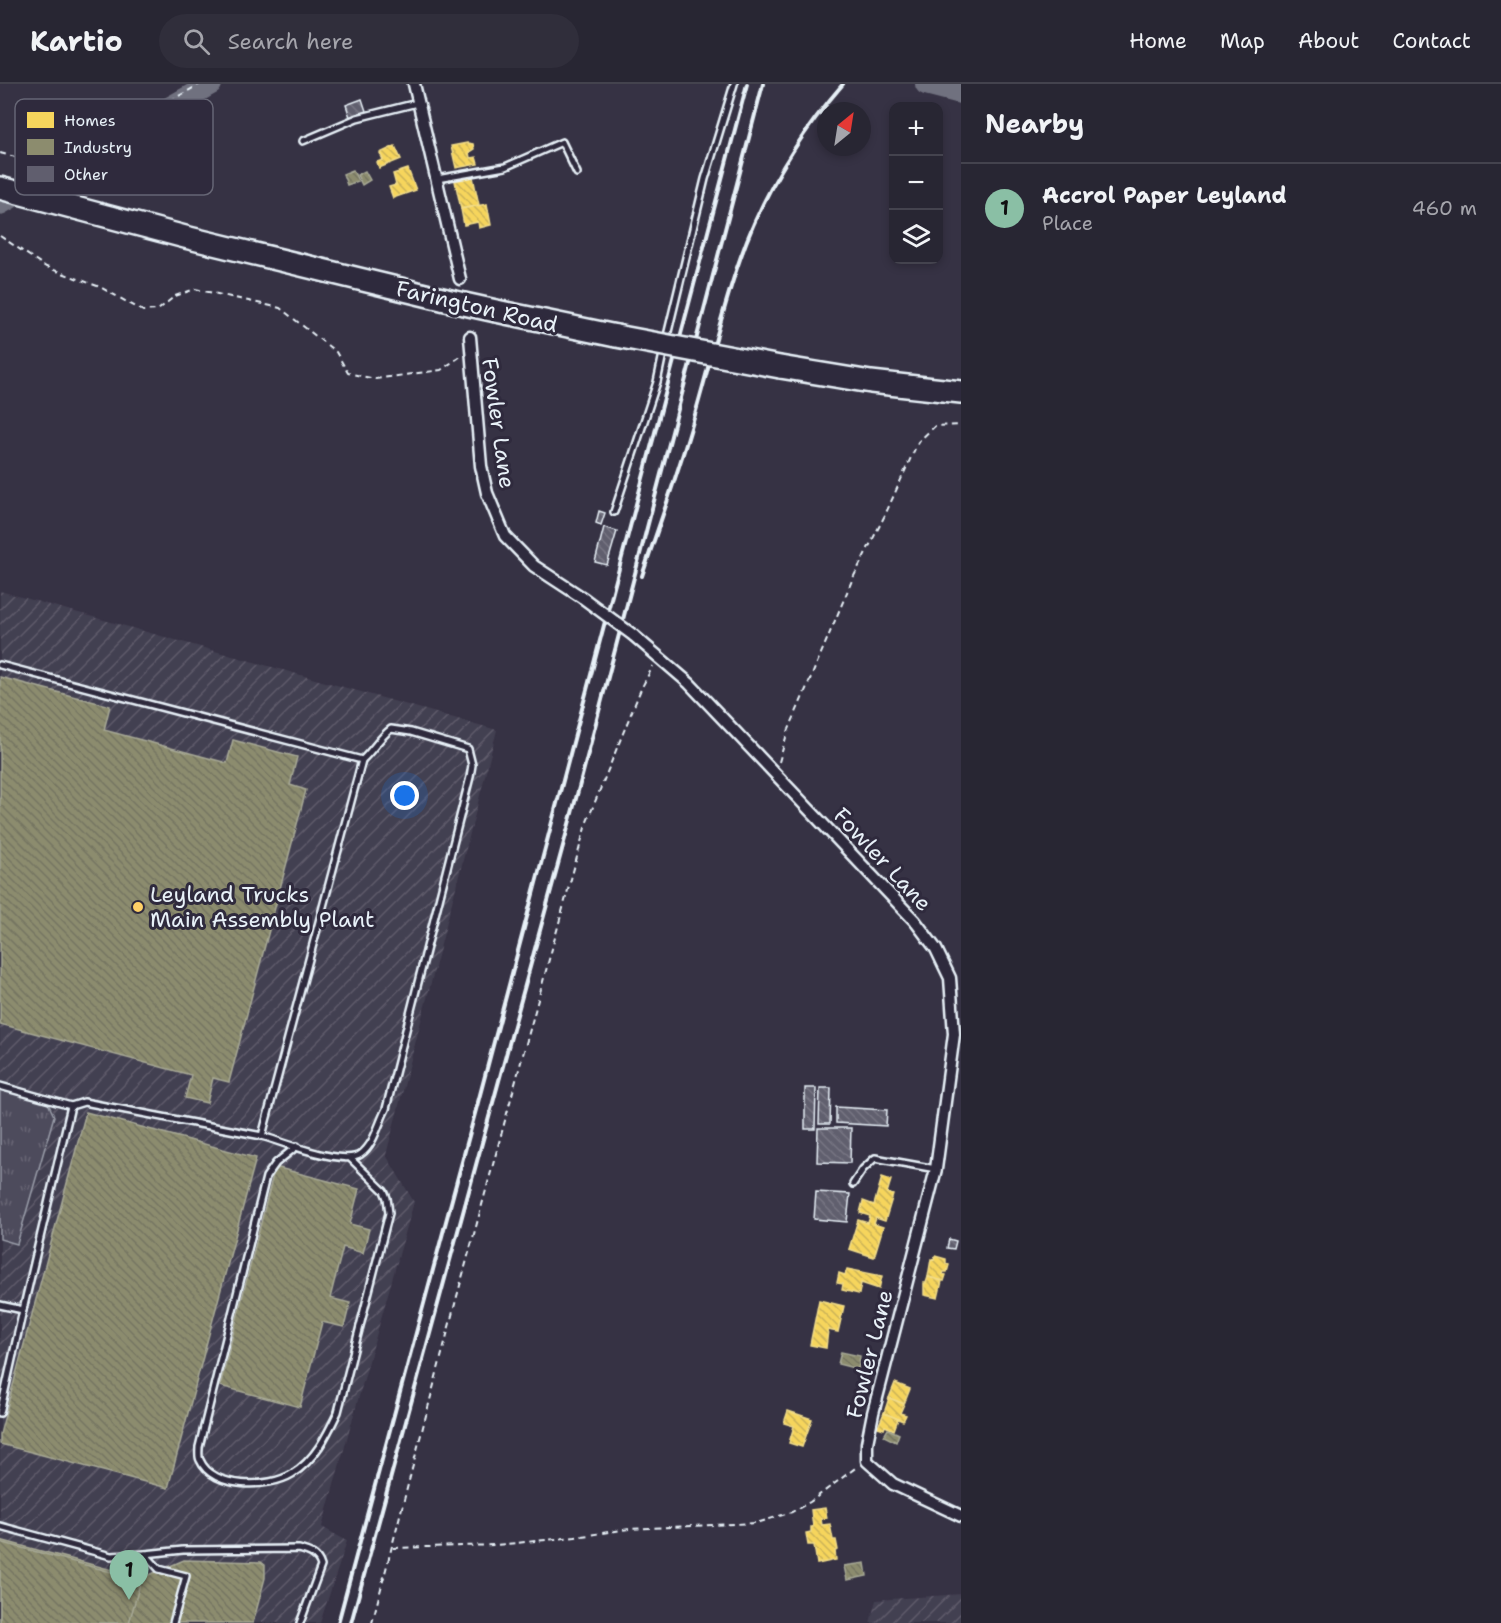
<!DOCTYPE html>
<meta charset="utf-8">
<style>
:root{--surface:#282633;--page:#302e3b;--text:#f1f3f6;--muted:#a5a5ac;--line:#44434e;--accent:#8abfa5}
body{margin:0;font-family:"Shantell Sans",sans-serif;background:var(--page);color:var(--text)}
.controls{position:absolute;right:18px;top:18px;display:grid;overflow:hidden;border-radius:12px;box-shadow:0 3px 9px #0003}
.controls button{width:54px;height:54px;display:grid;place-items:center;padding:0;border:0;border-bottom:2px solid var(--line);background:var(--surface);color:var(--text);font:30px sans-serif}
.compass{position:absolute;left:817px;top:18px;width:54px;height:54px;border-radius:50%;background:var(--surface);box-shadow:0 3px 9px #0003;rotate:30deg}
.you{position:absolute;left:405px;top:712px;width:21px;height:21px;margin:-15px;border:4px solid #fff;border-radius:50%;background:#1a73e8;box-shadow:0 0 0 9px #1a73e833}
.badge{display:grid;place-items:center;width:39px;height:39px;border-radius:50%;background:var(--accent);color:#111;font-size:20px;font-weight:700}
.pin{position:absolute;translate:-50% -50px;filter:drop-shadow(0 2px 3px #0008)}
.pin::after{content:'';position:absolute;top:32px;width:21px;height:18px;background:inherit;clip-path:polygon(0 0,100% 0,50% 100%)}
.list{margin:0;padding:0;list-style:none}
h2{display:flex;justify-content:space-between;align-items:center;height:78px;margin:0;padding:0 24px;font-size:26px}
h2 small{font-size:20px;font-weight:400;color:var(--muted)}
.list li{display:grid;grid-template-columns:39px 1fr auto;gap:18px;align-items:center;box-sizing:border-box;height:90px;padding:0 24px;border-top:2px solid var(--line)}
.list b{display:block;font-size:22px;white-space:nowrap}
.list p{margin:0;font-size:20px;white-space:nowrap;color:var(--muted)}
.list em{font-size:20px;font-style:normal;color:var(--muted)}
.icon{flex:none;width:33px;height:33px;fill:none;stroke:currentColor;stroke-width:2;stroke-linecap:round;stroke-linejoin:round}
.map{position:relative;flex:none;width:961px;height:1539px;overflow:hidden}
header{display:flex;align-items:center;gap:36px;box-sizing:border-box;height:84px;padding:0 30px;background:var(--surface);border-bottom:2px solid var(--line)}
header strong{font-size:28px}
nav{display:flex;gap:33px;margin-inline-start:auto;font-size:21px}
.search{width:420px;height:54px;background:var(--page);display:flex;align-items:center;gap:15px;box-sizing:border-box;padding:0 21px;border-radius:33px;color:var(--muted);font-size:22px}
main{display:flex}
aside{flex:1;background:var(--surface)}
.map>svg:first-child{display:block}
.industrial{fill:url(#industrial-furrows)}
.park{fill:url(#park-tufts);stroke:#9a9eaa;stroke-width:1.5}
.homes{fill:url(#homes-back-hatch);stroke:#f2dd8b;stroke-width:1.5}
.industry{fill:url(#industry-back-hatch);stroke:#a8aa97;stroke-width:1.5}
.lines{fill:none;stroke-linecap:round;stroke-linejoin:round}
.river{stroke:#70717f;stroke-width:22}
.building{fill:url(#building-back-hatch);stroke:#e8f1f8;stroke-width:1.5}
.lane-casing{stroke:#e8f1f8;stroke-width:10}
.street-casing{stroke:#e8f1f8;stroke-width:15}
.highway-casing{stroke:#e8f1f8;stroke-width:26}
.path{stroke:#e8f1f8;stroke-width:2;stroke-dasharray:6 4.5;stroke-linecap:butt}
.lane{stroke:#2f2a3d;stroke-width:5}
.street{stroke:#2f2a3d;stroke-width:10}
.highway{stroke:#2f2a3d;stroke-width:21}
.rail{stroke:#e8f1f8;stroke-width:4}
.street-bridge-casing{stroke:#e8f1f8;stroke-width:15;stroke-linecap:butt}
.highway-bridge-casing{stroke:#e8f1f8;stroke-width:26;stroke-linecap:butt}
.street-bridge{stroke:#2f2a3d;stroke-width:10}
.highway-bridge{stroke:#2f2a3d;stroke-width:21}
.poi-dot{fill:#ffd166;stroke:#2f2a3d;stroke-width:2}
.labels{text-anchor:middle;stroke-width:6;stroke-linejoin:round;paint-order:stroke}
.street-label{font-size:22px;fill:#e8f1f8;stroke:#2f2a3d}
.poi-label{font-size:22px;fill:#e8f1f8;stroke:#2f2a3d;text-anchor:start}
.key{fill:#2f2a3d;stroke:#666675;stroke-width:1.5}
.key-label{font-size:16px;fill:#e8f1f8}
</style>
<header>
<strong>Kartio</strong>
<div class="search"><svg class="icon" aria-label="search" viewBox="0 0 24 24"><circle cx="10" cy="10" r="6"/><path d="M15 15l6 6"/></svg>Search here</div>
<nav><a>Home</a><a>Map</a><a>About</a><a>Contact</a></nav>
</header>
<main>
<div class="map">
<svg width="961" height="1539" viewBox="0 0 961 1539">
<defs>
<pattern id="industrial-furrows" width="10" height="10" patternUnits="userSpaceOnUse" patternTransform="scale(1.5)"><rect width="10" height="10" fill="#433f51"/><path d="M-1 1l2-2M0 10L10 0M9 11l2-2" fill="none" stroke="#5e5b6b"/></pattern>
<pattern id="park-tufts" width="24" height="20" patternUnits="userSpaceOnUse" patternTransform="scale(1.5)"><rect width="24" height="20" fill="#4d4b5c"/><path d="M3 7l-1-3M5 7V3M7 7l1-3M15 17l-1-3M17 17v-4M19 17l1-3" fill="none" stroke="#676574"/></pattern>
<pattern id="homes-back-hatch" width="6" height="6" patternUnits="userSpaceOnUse" patternTransform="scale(1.5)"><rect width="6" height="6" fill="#f6d55c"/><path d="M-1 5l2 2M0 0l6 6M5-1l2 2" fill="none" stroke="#cab258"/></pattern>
<pattern id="industry-back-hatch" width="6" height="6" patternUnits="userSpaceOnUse" patternTransform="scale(1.5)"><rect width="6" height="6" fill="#8c8c6e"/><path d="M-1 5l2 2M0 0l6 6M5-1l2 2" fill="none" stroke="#747461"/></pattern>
<pattern id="building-back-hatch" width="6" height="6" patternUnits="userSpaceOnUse" patternTransform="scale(1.5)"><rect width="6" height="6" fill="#605e6e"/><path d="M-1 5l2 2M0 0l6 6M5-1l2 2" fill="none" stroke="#777683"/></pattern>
</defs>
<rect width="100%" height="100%" fill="#363244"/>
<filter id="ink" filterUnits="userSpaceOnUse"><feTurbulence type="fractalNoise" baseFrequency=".0167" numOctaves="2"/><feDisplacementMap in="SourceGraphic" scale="12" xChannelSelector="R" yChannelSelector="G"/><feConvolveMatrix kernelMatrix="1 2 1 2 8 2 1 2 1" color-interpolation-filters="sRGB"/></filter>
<g filter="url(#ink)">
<g class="industrial">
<polygon points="0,507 497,646 386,1071 414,1118 322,1443 347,1457 320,1539 0,1539"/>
<polygon points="961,1510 961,1539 807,1539 870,1539 876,1516"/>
</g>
<polygon class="park" points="0,1004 48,1019 54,1032 17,1160 0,1155"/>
<g class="homes">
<polygon points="467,59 473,60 474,65 469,68 470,74 476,73 478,80 456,84 451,62"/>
<polygon points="395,62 401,75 379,84 377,78 383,76 380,69"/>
<polygon points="408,85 416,106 393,114 389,103 396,101 393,90"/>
<polygon points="473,93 479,121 461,125 455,97"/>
<polygon points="487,120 491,141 479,144 478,138 464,141 461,125"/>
<polygon points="882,1093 891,1096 887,1109 893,1111 885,1137 876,1134 874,1140 883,1143 874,1173 849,1165 858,1136 868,1139 870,1132 860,1129 863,1117 874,1121"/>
<polygon points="935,1172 946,1175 946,1180 949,1181 947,1188 944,1188 943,1190 946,1191 944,1197 928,1193 931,1175 934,1176"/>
<polygon points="847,1185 882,1192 879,1205 861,1199 859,1210 842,1206 843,1200 837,1199 839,1189 845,1191"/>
<polygon points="928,1193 942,1197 938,1214 924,1211 924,1199 926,1199"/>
<polygon points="819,1216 844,1222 838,1248 828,1246 826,1264 810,1261"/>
<polygon points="895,1299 910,1305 904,1320 889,1314"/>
<polygon points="889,1314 904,1320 900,1329 906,1331 903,1337 884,1329"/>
<polygon points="788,1327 812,1335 802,1363 789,1359 794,1342 784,1339"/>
<polygon points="884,1329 898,1335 894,1346 885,1342 884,1345 878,1343"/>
<polygon points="825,1424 827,1434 821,1435 822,1441 830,1440 833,1456 836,1456 838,1466 835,1467 836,1476 817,1480 814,1461 808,1461 806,1449 811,1448 811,1443 813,1443 811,1426"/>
</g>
<g class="industry">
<polygon points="353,86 358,97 347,101 343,90"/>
<polygon points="365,87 370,96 362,101 357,91"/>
<polygon points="0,593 110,622 104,646 227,679 233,656 297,673 290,701 306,706 229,998 213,994 207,1019 185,1014 191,991 0,940"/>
<polygon points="86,1028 256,1074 168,1404 0,1360 0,1350"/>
<polygon points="275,1083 359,1105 350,1140 369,1145 363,1169 343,1163 330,1214 350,1219 344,1243 322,1238 300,1323 220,1302"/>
<polygon points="841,1268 860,1272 858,1285 838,1280"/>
<polygon points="888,1345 899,1350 896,1358 884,1352"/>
<polygon points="0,1456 142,1494 184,1476 261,1478 265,1481 265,1494 253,1539 0,1539"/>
<polygon points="0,1458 141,1496 129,1539 0,1539"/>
<polygon points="865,1479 867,1492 847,1496 844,1482"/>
</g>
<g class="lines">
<g class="river">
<polyline points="926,0 961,9"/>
<polyline points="0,120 211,0"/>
</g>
</g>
<g class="building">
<polygon points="362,15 366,27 350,33 346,21"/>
<polygon points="599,427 605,429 601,441 596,439"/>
<polygon points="604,443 617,447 607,481 595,478"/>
<polygon points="805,1004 816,1004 815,1045 805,1045"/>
<polygon points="820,1004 831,1004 830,1040 819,1040"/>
<polygon points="836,1023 887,1026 886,1042 836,1039"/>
<polygon points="818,1044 851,1044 850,1079 817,1078"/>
<polygon points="816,1108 850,1110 847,1138 814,1135"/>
<polygon points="949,1155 956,1157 954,1165 947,1164"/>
</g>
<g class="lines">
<g class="lane-casing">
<g id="lane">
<polyline points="303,57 357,34 417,19"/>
<polyline points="437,95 505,83 562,58 577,89"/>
<polyline points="666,256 705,95 734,0"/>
<polyline points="614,428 657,298 664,265"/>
<polyline points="0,581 362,676 262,1052 84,1018 71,1022"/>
<polyline points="0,1002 71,1022 23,1226 0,1221"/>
<path d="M262 1052C283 1058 344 1083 361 1070 374 1061 379 1038 386 1025L470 693 472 681 468 665 411 648 391 645C379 654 373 666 362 676"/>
<path d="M297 1062 276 1079 266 1093 199 1363C199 1367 198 1373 200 1376 213 1406 269 1404 292 1390 315 1376 327 1351 338 1328L389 1129 387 1114 384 1107 351 1075"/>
<polyline points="853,1100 863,1085 875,1074 936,1085"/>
<polyline points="0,1329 23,1226"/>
<polyline points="0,1442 111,1472 145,1470 159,1485 186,1492 173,1539"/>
<path d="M145 1470 183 1466 299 1465C310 1468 318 1471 321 1482L300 1539"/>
</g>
</g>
<g class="street-casing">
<g id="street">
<polyline points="414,0 460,195"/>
<polyline points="470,253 481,382 487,409 505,452 534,482 583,514"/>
<polyline points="633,551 689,599 915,837 936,865 950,894 954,950 936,1085 873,1329 867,1359 867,1377 893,1400 961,1432"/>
</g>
</g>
<g class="highway-casing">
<g id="highway">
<polyline points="0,104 185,153 446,216"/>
<polyline points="496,227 616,252"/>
<polyline points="780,283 871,298 961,308"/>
</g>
</g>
<g class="path">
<polyline points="0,69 54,83 200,0"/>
<polyline points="0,152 46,183 100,203 143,227 158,226 175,212 195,205 280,224 336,268 348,289 375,295 441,286 461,272"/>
<polyline points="779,678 787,650 853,494 885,431 918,358 935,342 961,341"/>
<polyline points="393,1464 496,1461 575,1453 629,1445 757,1439 792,1428 810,1418 858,1382"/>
<polyline points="372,1539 456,1216 586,740 641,605 653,582"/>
</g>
<use href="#lane" class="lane"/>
<use href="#street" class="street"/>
<use href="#highway" class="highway"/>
<g class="rail">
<path d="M642 492C661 435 682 378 698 320 712 271 723 223 740 175 762 112 799 51 843 0"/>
<polyline points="338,1539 477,1022 747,0"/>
<polyline points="351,1539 581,696 763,0"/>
</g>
<g class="street-bridge-casing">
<polyline id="street-bridge" points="583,514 633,551"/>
</g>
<g class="highway-bridge-casing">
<g id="highway-bridge">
<polyline points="446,216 496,227"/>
<polyline points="616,252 780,283"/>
</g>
</g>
<use href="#street-bridge" class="street-bridge"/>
<use href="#highway-bridge" class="highway-bridge"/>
</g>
</g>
<circle class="poi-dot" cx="138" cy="823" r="6"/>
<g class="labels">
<g class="street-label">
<text transform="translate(477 222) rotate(13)" y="8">Farington Road</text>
<text transform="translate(499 339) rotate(82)" y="8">Fowler Lane</text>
<text transform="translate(883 775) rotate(47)" y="8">Fowler Lane</text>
<text transform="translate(869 1270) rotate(-76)" y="8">Fowler Lane</text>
</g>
<g class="poi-label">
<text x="150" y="818">Leyland Trucks<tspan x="150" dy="25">Main Assembly Plant</tspan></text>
</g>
</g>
<rect x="15" y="15" width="198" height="96" rx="9" class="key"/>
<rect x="27" y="28" width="27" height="16" fill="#f6d55c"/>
<rect x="27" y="55" width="27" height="16" fill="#8c8c6e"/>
<rect x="27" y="82" width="27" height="16" fill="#605e6e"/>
<g class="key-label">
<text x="64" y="42">Homes</text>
<text x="64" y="69">Industry</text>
<text x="64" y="96">Other</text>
</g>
</svg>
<div class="controls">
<button>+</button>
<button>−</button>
<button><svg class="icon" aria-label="layers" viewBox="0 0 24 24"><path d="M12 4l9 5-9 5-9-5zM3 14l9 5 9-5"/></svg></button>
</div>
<svg class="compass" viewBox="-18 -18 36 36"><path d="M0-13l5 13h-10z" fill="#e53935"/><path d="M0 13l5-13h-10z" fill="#a5a5ac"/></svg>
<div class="you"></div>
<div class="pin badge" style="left:129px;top:1516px">1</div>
</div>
<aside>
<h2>Nearby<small></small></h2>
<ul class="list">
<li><span class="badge">1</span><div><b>Accrol Paper Leyland</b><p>Place</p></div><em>460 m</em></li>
</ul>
</aside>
</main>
